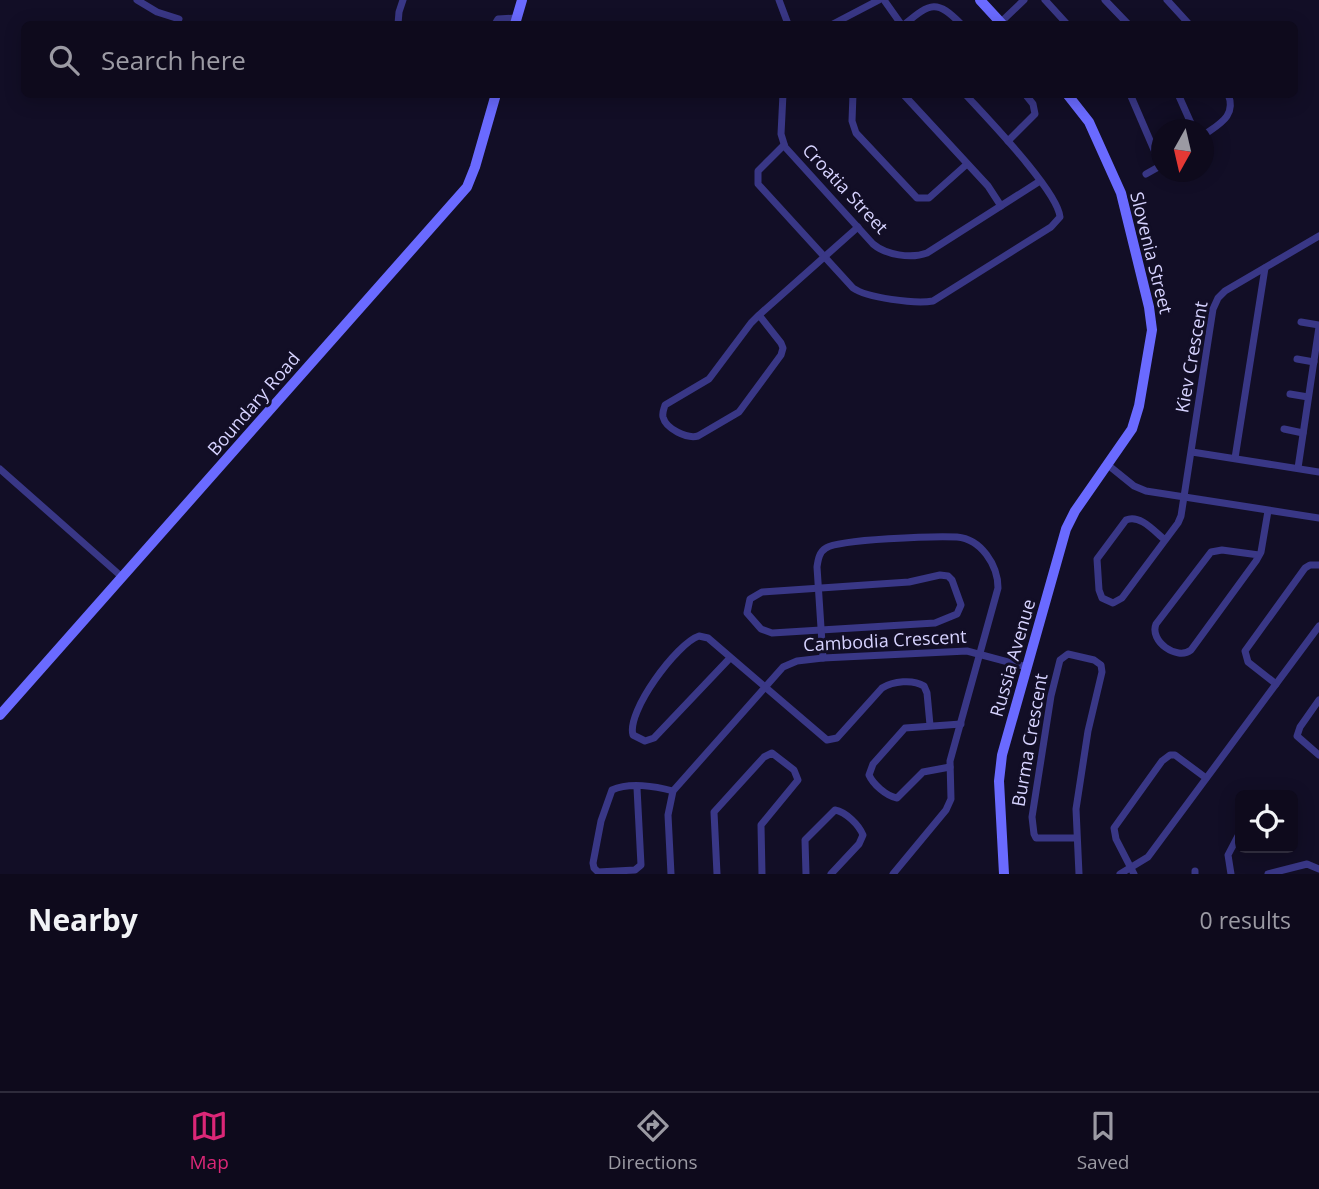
<!DOCTYPE html>
<style>
:root{--surface:#0e0a1c;--page:#1c1829;--text:#f1f3f6;--muted:#9b9aa3;--line:#2e2b3b;--accent:#db2777}
body{margin:0;font-family:"Open Sans",sans-serif;background:var(--page);color:var(--text)}
.controls{position:absolute;right:21px;bottom:21px;display:grid;overflow:hidden;border-radius:10px;box-shadow:0 4px 18px #0003}
.controls button{width:63px;height:63px;display:grid;place-items:center;padding:0;border:0;border-bottom:2px solid var(--line);background:var(--surface);color:var(--text);font:35px sans-serif}
.compass{position:absolute;left:1151px;top:119px;width:63px;height:63px;border-radius:50%;background:var(--surface);box-shadow:0 4px 18px #0003;rotate:188deg}
.list{margin:0;padding:0;list-style:none}
h2{display:flex;justify-content:space-between;align-items:center;height:91px;margin:0;padding:0 28px;font-size:30px}
h2 small{font-size:23px;font-weight:400;color:var(--muted)}
.icon{flex:none;width:38px;height:38px;fill:none;stroke:currentColor;stroke-width:2;stroke-linecap:round;stroke-linejoin:round}
.map{position:relative;flex:none;width:1319px;height:874px;overflow:hidden}
.search{position:absolute;background:var(--surface);box-shadow:0 4px 18px #0003;left:21px;right:21px;top:21px;height:77px;display:flex;align-items:center;gap:18px;box-sizing:border-box;padding:0 24px;border-radius:10px;color:var(--muted);font-size:26px}
.sheet{height:217px;background:var(--surface)}
nav{display:flex;justify-content:space-around;align-items:center;box-sizing:border-box;height:98px;border-top:2px solid var(--line);background:var(--surface);font-size:19px;color:var(--muted)}
nav a{display:grid;justify-items:center;gap:4px}
nav .on{color:var(--accent)}
.map>svg:first-child{display:block}
.lines{fill:none;stroke-linecap:round;stroke-linejoin:round}
.street{stroke:#393786;stroke-width:7}
.secondary{stroke:#6a6aff;stroke-width:10}
.labels{text-anchor:middle;stroke-width:6;stroke-linejoin:round;paint-order:stroke}
.street-label{font-size:18px;fill:#d7d3ff;stroke:#120e26}
</style>
<div class="map">
<svg width="1319" height="874" viewBox="0 0 1319 874">
<rect width="100%" height="100%" fill="#120e26"/>
<g class="lines">
<g class="street">
<polyline points="137,0 157,12 179,19"/>
<polyline points="779,0 788,24"/>
<polyline points="884,0 901,24"/>
<polyline points="1045,0 1067,24"/>
<polyline points="1105,0 1128,24"/>
<polyline points="1167,0 1189,24"/>
<polyline points="1001,22 1024,0"/>
<polyline points="398,24 399,12 403,0"/>
<polyline points="495,24 498,19 516,18"/>
<polyline points="833,24 879,0"/>
<path d="M905 24C931 2 937 0 961 24"/>
<path d="M783 94 781 134 785 147 873 244C886 255 911 259 927 253L1040 181"/>
<polyline points="853,94 852,121 856,133 917,198 929,198 967,164"/>
<polyline points="903,94 988,186 1001,206"/>
<polyline points="1130,94 1155,152 1162,157"/>
<polyline points="1178,94 1194,130"/>
<path d="M1204 135C1219 124 1237 116 1228 94"/>
<polyline points="1008,141 1035,114 1033,104 1025,94"/>
<path d="M784 145 758 171V184L853 288C867 298 915 304 933 301L1051 227 1060 217C1058 191 985 116 965 94"/>
<polyline points="1146,174 1162,165"/>
<path d="M759 315 781 343 783 348 781 355 739 412 698 436C687 439 666 429 663 417 662 412 664 409 665 405L709 379 751 323 759 315 858 227"/>
<polyline points="1301,322 1319,325"/>
<polyline points="1297,359 1314,362"/>
<polyline points="1290,394 1308,397"/>
<polyline points="1284,429 1303,433"/>
<polyline points="1192,452 1319,472"/>
<polyline points="1235,458 1265,268"/>
<polyline points="1108,465 1134,486 1146,491 1319,518"/>
<polyline points="1298,468 1319,327"/>
<polyline points="0,469 122,577"/>
<path d="M1165 540C1154 531 1140 514 1126 520L1097 559 1099 590 1102 598 1113 603 1122 598 1178 523 1181 516 1213 309 1218 298 1225 291 1319 236"/>
<path d="M1259 555 1222 550 1211 552 1156 624C1149 641 1177 661 1191 650L1256 561 1261 552 1268 511"/>
<polygon points="940,575 948,576 952,580 961,605 957,614 935,623 772,633 761,629 747,613 750,599 762,592 909,582"/>
<path d="M730 658 654 738 645 741 633 735C626 712 677 643 699 636L708 638 827 740 837 738 882 688C893 681 913 679 924 686L927 693 930 725"/>
<path d="M823 658 817 567C818 560 819 552 826 548 840 539 935 536 957 537 981 539 998 565 998 588L950 761 951 799 946 810 893 874"/>
<polyline points="1276,684 1248,662 1245,651 1305,568 1310,565 1319,565"/>
<polyline points="1319,700 1300,727 1297,736 1319,755"/>
<path d="M950 767 923 772 897 798C886 796 873 784 869 775L873 764 905 728 961 724"/>
<path d="M637 788 641 865 635 870 598 872 594 868 593 863 601 821 612 790C629 782 655 786 673 791"/>
<polyline points="1076,838 1036,838 1034,834 1032,817 1051,696 1060,660 1068,654 1094,660 1101,665 1102,672 1088,731 1076,809 1079,874"/>
<polyline points="1195,871 1195,874"/>
<polyline points="671,874 668,815 673,791 783,667 797,661 823,658 967,651 1027,667"/>
<polyline points="717,874 714,812 764,757 772,753 794,770 798,780 761,825 762,874"/>
<path d="M806 874 805 840 835 810C846 812 859 825 863 835L859 844 831 874"/>
<polyline points="1120,874 1148,857 1319,626"/>
<polyline points="1134,874 1116,839 1114,828 1162,761 1170,755 1175,755 1206,778"/>
<polyline points="1231,874 1228,855 1240,832"/>
<polyline points="1268,874 1307,864 1319,869"/>
</g>
<g class="secondary">
<polyline points="980,0 1002,24"/>
<polyline points="515,24 522,0"/>
<polyline points="0,715 467,187 475,167 496,94"/>
<polyline points="1004,874 999,781 1002,755 1066,529 1075,511 1132,429 1139,406 1152,330 1149,307 1121,193 1089,122 1067,94"/>
</g>
</g>
<g class="labels">
<g class="street-label">
<text transform="translate(845 189) rotate(47)" y="6">Croatia Street</text>
<text transform="translate(1151 253) rotate(76)" y="6">Slovenia Street</text>
<text transform="translate(1192 357) rotate(-80)" y="6">Kiev Crescent</text>
<text transform="translate(254 404) rotate(-49)" y="6">Boundary Road</text>
<text transform="translate(885 641) rotate(-3)" y="6">Cambodia Crescent</text>
<text transform="translate(1013 658) rotate(-74)" y="6">Russia Avenue</text>
<text transform="translate(1030 740) rotate(-80)" y="6">Burma Crescent</text>
</g>
</g>
</svg>
<div class="controls">
<button><svg class="icon" aria-label="locate" viewBox="0 0 24 24"><circle cx="12" cy="12" r="6"/><path d="M12 2v4M12 18v4M2 12h4M18 12h4"/></svg></button>
</div>
<svg class="compass" viewBox="-18 -18 36 36"><path d="M0-13l5 13h-10z" fill="#e53935"/><path d="M0 13l5-13h-10z" fill="#9b9aa3"/></svg>
<div class="search"><svg class="icon" aria-label="search" viewBox="0 0 24 24"><circle cx="10" cy="10" r="6"/><path d="M15 15l6 6"/></svg>Search here</div>
</div>
<section class="sheet">
<h2>Nearby<small>0 results</small></h2>
<ul class="list">
</ul>
</section>
<nav>
<a class="on"><svg class="icon" aria-label="map" viewBox="0 0 24 24"><path d="M3 6l6-2 6 2 6-2v14l-6 2-6-2-6 2zM9 4v14M15 6v14"/></svg>Map</a>
<a><svg class="icon" aria-label="directions" viewBox="0 0 24 24"><path d="M12 3l9 9-9 9-9-9zM9 14v-3h6M13 9l2 2-2 2"/></svg>Directions</a>
<a><svg class="icon" aria-label="saved" viewBox="0 0 24 24"><path d="M7 4h10v16l-5-4-5 4z"/></svg>Saved</a>
</nav>
